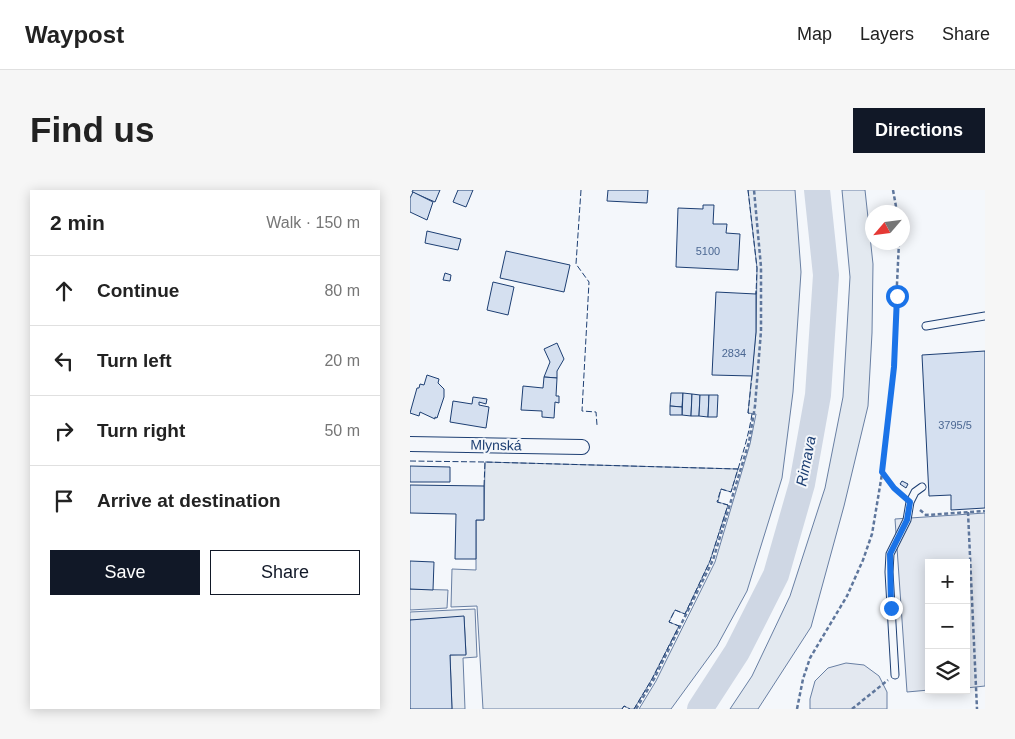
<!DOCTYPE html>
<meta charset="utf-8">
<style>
:root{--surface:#fff;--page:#f6f6f6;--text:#222;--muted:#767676;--line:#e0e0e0;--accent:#111827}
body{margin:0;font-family:Arial,sans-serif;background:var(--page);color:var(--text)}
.controls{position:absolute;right:15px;bottom:15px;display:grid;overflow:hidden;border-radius:0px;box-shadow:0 2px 12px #0003}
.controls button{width:45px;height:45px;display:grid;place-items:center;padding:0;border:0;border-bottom:1px solid var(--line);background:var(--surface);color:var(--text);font:25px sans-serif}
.compass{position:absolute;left:455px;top:15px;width:45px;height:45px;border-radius:50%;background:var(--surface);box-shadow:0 2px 12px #0003;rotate:242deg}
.stop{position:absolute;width:15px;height:15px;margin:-11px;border:4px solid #1a73e8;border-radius:50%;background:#fff}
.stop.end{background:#1a73e8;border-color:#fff;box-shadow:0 1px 5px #0008}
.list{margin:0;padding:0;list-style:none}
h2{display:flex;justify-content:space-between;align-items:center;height:65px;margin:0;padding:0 20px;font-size:21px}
h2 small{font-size:16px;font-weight:400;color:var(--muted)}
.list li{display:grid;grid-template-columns:32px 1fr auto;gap:15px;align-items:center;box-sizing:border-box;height:70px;padding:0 20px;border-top:1px solid var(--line)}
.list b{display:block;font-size:19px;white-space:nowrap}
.list em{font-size:16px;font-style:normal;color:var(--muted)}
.actions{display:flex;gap:10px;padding:15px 20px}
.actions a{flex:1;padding:11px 0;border:1px solid var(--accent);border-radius:0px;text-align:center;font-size:18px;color:var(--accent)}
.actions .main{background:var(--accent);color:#fff}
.icon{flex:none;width:28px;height:28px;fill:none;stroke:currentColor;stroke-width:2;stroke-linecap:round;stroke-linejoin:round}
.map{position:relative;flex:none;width:575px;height:519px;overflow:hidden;border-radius:0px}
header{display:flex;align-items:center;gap:30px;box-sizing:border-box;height:70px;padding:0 25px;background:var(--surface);border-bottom:1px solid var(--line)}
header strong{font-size:24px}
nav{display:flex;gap:28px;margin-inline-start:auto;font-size:18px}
.intro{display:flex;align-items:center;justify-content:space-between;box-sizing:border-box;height:120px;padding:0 30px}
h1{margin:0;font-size:35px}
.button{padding:12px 22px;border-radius:0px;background:var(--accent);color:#fff;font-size:18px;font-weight:700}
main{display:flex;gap:30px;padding:0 30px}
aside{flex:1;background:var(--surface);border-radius:0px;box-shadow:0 2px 12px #0003}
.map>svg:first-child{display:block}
.green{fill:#e3e9f0;stroke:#687fa3}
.parking{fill:#e3e8f0;stroke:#687fa3}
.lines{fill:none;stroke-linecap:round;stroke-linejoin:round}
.river{stroke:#cfd7e4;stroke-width:26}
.building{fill:#d5e0f0;stroke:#1d3f73}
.lane-casing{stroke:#1d3f73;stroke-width:9}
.street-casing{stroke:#1d3f73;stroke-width:16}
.path{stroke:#5e769c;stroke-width:2.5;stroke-dasharray:4 2.5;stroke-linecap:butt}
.lane{stroke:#f4f7fb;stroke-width:7}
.street{stroke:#f4f7fb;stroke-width:14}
.fence{stroke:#1d3f73;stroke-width:1;stroke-dasharray:6 2.5;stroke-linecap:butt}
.route{stroke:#1a73e8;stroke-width:6}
.labels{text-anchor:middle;stroke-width:4;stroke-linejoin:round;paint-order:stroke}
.number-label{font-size:11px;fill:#4b6792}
.street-label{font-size:14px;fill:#1d3f73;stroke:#f4f7fb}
.water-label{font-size:15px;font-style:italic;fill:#1d3f73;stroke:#f4f7fb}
</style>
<header>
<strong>Waypost</strong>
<nav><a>Map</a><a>Layers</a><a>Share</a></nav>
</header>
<div class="intro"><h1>Find us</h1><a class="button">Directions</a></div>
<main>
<aside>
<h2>2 min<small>Walk · 150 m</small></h2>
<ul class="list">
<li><svg class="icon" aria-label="ahead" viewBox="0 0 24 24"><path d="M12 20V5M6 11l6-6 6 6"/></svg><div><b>Continue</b></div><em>80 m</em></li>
<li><svg class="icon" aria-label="left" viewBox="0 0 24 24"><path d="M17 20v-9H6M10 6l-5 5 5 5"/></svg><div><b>Turn left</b></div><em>20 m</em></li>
<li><svg class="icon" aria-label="right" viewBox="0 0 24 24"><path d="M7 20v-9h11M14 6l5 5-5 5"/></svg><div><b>Turn right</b></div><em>50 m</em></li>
<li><svg class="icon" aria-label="arrive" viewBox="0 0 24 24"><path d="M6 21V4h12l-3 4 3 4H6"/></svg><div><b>Arrive at destination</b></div></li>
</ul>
<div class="actions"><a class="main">Save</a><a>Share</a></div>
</aside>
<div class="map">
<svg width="575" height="519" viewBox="0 0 575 519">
<rect width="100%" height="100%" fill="#f4f7fb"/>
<g class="green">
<polygon points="338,0 385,0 391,82 383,202 372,288 337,401 307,456 261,519 229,519 246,491 305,372 340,254 346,224 338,223 346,142 347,78"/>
<polygon points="432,0 455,0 463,74 462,143 458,216 434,316 401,437 348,519 320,519 342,486 380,406 415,298 433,207 440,87"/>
<polygon points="75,272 328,279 321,302 311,299 308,312 318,315 300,371 275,424 265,420 259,432 269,436 242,489 224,519 220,519 214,516 212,519 73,519 67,416 41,417 42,379 66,380 66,330 74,330"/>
<polygon points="0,399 38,400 37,418 0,420"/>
<polygon points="65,419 67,467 53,468 55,519 42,519 40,465 56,464 54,427 0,430 0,422"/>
</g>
<g class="parking">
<polygon points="575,323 575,496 556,498 556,373 519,373 519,500 497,502 485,329"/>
<polygon points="436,473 454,475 469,486 477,502 477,519 400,519 400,509 405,491 418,478"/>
</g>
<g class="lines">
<polyline class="river" points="290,519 327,462 366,385 392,294 408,205 416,85 407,0"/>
</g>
<g class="building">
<polygon points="3,0 30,0 25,12 2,2"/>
<polygon points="48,0 63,0 56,17 43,12"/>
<polygon points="198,0 238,0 237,13 197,11"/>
<polygon points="3,2 23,12 17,30 0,22 0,8"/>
<polygon points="293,15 304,15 303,34 317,34 316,43 330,44 328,80 266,77 268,18 293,19"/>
<polygon points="17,41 51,49 48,60 15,53"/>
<polygon points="96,61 160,75 154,102 90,88"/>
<polygon points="35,83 41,85 40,91 33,90"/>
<polygon points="83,92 104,97 98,125 77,120"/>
<polygon points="306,102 346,104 346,142 342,186 302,185"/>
<polygon points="147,153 154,169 147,181 147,188 134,187 140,172 134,159"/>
<polygon points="575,161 575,318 541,320 541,305 519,306 512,165"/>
<polygon points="17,185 29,189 28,193 34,199 34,207 27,228 25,227 25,229 10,222 9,226 0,223 7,198 9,198 10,194 14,195"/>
<polygon points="134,187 147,188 146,206 149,206 149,213 145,212 144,228 132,227 132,221 111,220 113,196 133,198"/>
<polygon points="261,203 273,203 272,217 260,216"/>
<polygon points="273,203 282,204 281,226 272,225"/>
<polygon points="282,204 290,205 289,226 281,226"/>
<polygon points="290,205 299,205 298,227 289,226"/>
<polygon points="299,205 308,205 307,227 298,227"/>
<polygon points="63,207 77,209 76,214 69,212 69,215 79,217 76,238 40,232 43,211 62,214"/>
<polygon points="260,216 272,217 272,225 260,225"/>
<polygon points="0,276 40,277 40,292 0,292"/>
<polygon points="492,291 498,294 496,298 490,294"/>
<polygon points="0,295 74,296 74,330 66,330 66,369 45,369 46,324 0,323"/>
<polygon points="0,371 24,372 23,400 0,399"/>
<polygon points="54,426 56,465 40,465 42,519 0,519 0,430"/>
</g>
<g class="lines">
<g class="lane-casing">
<g id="lane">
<polyline points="516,136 575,126"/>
<polyline points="485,485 479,382 480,364 497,330 500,312 505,302 512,297"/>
</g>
</g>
<g class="street-casing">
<polyline id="street" points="0,254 172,257"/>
</g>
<g class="path">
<polyline points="483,0 487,22"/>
<polyline points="472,282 484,298 493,305"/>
<polyline points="510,320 516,325 575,321"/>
<polyline points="558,322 567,519"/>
<polyline points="226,519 244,489 303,370 339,252 345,216 351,141 351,77 344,0"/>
<polyline points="387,519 393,489 400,468 437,406 453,370 462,344 475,266 483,177 489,52"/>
<polyline points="442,519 478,490"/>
</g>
<use href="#lane" class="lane"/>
<use href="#street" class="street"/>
<g class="fence">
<polyline points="171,0 166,74 179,92 172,221 186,222 187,235"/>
<polyline points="338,0 347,78 346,104 346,99"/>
<polyline points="0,271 75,272"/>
<path d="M328 279C334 260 339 243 342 224L338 223 342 186"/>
<polyline points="74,296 75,272 328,279 321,302 311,299 307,312 318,315 300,371 275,424 265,420 259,432 269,436 242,489 224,519"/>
<polyline points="212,519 214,516 220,519"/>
</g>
</g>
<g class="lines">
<polyline class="route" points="481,418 480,364 497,330 500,312 484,298 472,282 484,177 487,106"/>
</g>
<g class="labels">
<g class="number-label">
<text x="298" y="65">5100</text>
<text x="324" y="167">2834</text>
<text x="545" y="239">3795/5</text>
</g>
<g class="street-label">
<text transform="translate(86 255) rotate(1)" y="5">Mlynská</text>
</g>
<g class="water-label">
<text transform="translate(396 271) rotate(-79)" y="5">Rimava</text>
</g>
</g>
</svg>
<div class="controls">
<button>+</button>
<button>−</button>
<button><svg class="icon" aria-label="layers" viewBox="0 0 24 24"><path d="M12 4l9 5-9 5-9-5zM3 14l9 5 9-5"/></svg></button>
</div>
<svg class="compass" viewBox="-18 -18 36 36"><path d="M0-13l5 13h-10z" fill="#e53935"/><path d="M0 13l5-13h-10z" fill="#767676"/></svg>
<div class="stop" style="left:487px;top:106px"></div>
<div class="stop end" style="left:481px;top:418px"></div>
</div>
</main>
